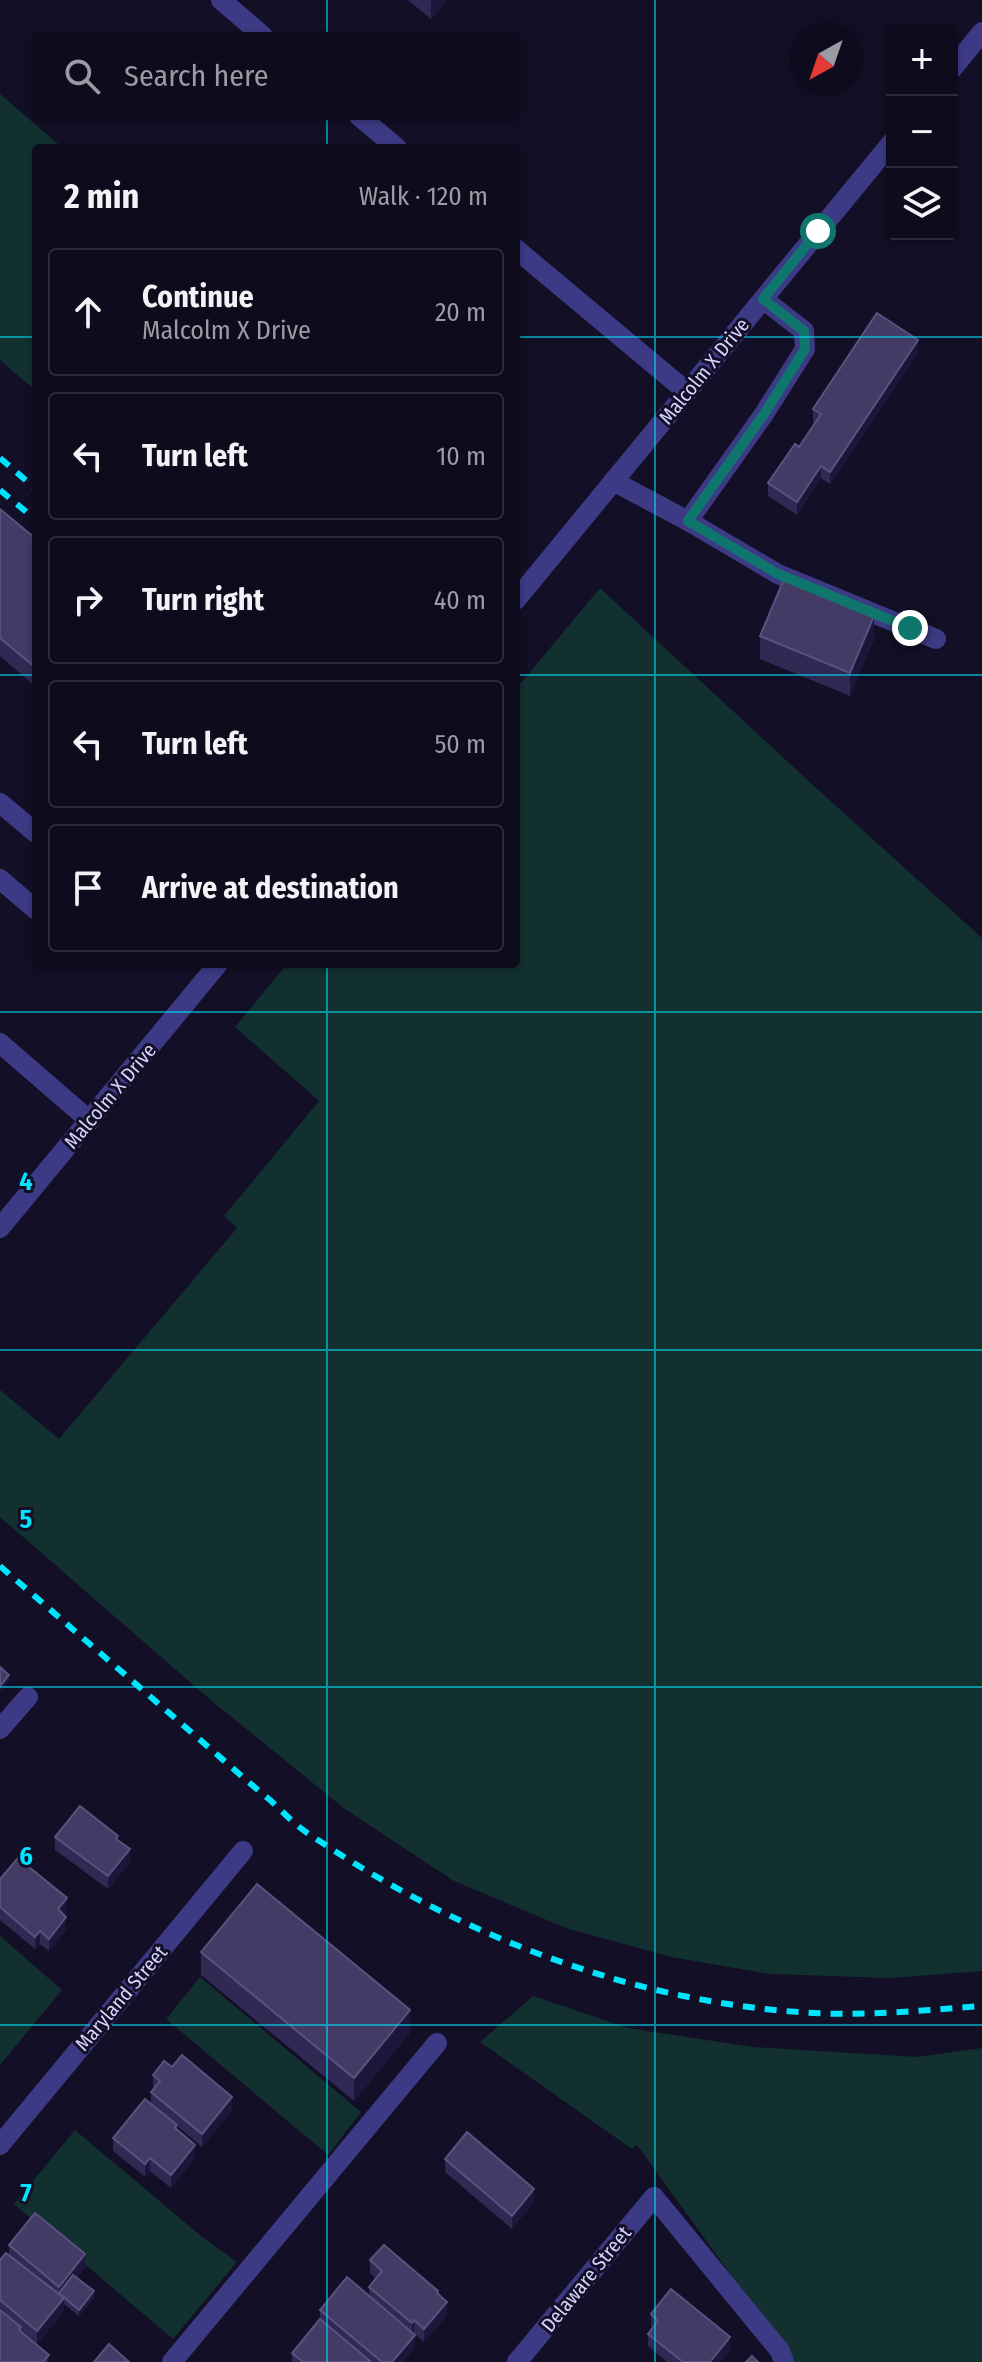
<!DOCTYPE html>
<meta charset="utf-8">
<style>
:root{--surface:#0e0b1c;--page:#171425;--text:#f1f3f6;--muted:#9b9ba3;--line:#2e2b3b}
body{margin:0;font-family:"Fira Sans Condensed",sans-serif;background:var(--page);color:var(--text)}
.controls{position:absolute;right:24px;top:24px;display:grid;overflow:hidden;border-radius:8px;box-shadow:0 2px 6px #0004}
.controls button{width:72px;height:72px;display:grid;place-items:center;padding:0;border:0;border-bottom:2px solid var(--line);background:var(--surface);color:var(--text);font:40px sans-serif}
.compass{position:absolute;left:790px;top:24px;width:72px;height:72px;border-radius:50%;background:var(--surface);box-shadow:0 2px 6px #0004;rotate:220deg}
.stop{position:absolute;width:24px;height:24px;margin:-18px;border:6px solid #0f766e;border-radius:50%;background:#fff}
.stop.end{background:#0f766e;border-color:#fff;box-shadow:0 2px 8px #0008}
.list{margin:0;padding:0;list-style:none}
h2{display:flex;justify-content:space-between;align-items:center;height:104px;margin:0;padding:0 32px;font-size:34px}
h2 small{font-size:26px;font-weight:400;color:var(--muted)}
.list li{display:grid;grid-template-columns:52px 1fr auto;gap:24px;align-items:center;box-sizing:border-box;height:128px;margin:0 16px 16px;padding:0 16px;border:2px solid var(--line);border-radius:8px}
.list b{display:block;font-size:30px;white-space:nowrap}
.list p{margin:0;font-size:26px;white-space:nowrap;color:var(--muted)}
.list em{font-size:26px;font-style:normal;color:var(--muted)}
.icon{flex:none;width:44px;height:44px;fill:none;stroke:currentColor;stroke-width:2;stroke-linecap:round;stroke-linejoin:round}
.map{position:relative;flex:none;width:982px;height:2362px;overflow:hidden}
.search{position:absolute;background:var(--surface);box-shadow:0 2px 6px #0004;left:32px;top:32px;width:488px;height:88px;display:flex;align-items:center;gap:20px;box-sizing:border-box;padding:0 28px;border-radius:8px;color:var(--muted);font-size:30px}
.panel{position:absolute;background:var(--surface);box-shadow:0 2px 6px #0004;left:32px;top:144px;width:488px;height:824px;border-radius:8px}
.map>svg:first-child{display:block}
.green{fill:#12302f}
.lines{fill:none;stroke-linecap:round;stroke-linejoin:round}
.minor{stroke:#3d3a85;stroke-width:20}
.rail{stroke:#00e5ff;stroke-width:6;stroke-dasharray:12 10;stroke-linecap:butt}
.wall{fill:#312854}
.shaded-wall{fill:#1d163a}
.building{fill:#433a66;stroke:#5a527e;stroke-width:2}
.route{stroke:#0f766e;stroke-width:10}
.grid{fill:none;stroke:#00e5ff;stroke-width:2;stroke-opacity:0.55}
.labels{text-anchor:middle;stroke-width:6;stroke-linejoin:round;paint-order:stroke}
.street-label{font-size:20px;fill:#d9d4ff;stroke:#130f26}
.grid-label{font-size:26px;text-anchor:middle;font-weight:bold;fill:#00e5ff;stroke:#130f26;stroke-width:6;stroke-linejoin:round;paint-order:stroke}
</style>
<div class="map">
<svg width="982" height="2362" viewBox="0 0 982 2362">
<rect width="100%" height="100%" fill="#130f26"/>
<g class="green">
<polygon points="0,94 63,148 36,148 36,391 0,360"/>
<polygon points="600,588 814,786 982,938 982,1971 890,1978 770,1974 671,1957 566,1928 454,1881 345,1809 213,1702 0,1517 0,1390 59,1439 237,1228 224,1216 319,1101 235,1027 287,964 516,964 516,689"/>
<polygon points="0,1936 62,1990 0,2065"/>
<polygon points="200,1977 361,2112 328,2155 166,2019"/>
<polygon points="533,1996 628,2028 753,2047 917,2057 982,2048 982,2362 794,2362 637,2145 632,2149 480,2042"/>
<polygon points="75,2130 201,2236 237,2262 173,2339 14,2204"/>
</g>
<g class="lines">
<g class="minor">
<polyline points="221,0 263,36"/>
<polyline points="952,69 982,32"/>
<polyline points="359,116 397,148"/>
<polyline points="516,249 687,392"/>
<polyline points="613,481 688,521 764,414 805,349 804,331 763,299"/>
<polyline points="688,521 778,574 936,639"/>
<polyline points="516,600 892,142"/>
<polyline points="0,803 36,833"/>
<polyline points="0,879 36,910"/>
<polyline points="0,1043 90,1121"/>
<polyline points="0,1228 218,964"/>
<polyline points="0,1729 28,1697"/>
<polyline points="0,2145 243,1851"/>
<polyline points="172,2362 437,2043"/>
<polyline points="517,2362 654,2197 780,2351 784,2362"/>
</g>
<g class="rail">
<polyline points="0,458 36,489"/>
<polyline points="0,490 36,520"/>
<path d="M0 1566C69 1626 137 1685 206 1745 227 1763 248 1782 270 1800 282 1811 293 1823 306 1832 455 1934 631 2003 813 2013 870 2016 926 2010 982 2006"/>
</g>
</g>
<g class="wall">
<polygon points="408,0 447,0 431,19"/>
<polygon points="918,353 830,484 821,478 797,515 768,496 768,483 799,447 815,423 813,422 813,409"/>
<polygon points="0,509 36,539 36,687 0,656"/>
<polygon points="760,636 874,639 850,696 760,659"/>
<polygon points="55,1837 118,1840 130,1862 108,1889 55,1850"/>
<polygon points="0,1879 67,1911 64,1915 66,1930 49,1951 40,1944 35,1949 0,1920"/>
<polygon points="201,1952 410,2033 354,2101 201,1975"/>
<polygon points="172,2067 232,2110 202,2147 177,2126 177,2130 195,2158 171,2188 150,2171 145,2177 113,2151 113,2138 151,2104 151,2092 154,2089 153,2087 153,2075"/>
<polygon points="445,2159 534,2202 512,2229 445,2172"/>
<polygon points="9,2245 85,2267 77,2277 94,2298 79,2316 64,2304 64,2311 37,2344 21,2330 49,2362 0,2362 0,2260 9,2255"/>
<polygon points="370,2260 438,2295 447,2315 424,2342 414,2333 415,2347 403,2362 292,2362 292,2353 320,2320 320,2310 369,2296 369,2287 376,2279 370,2273"/>
<polygon points="651,2314 730,2350 720,2362 667,2362 648,2346 648,2334 652,2328 651,2327"/>
</g>
<g class="shaded-wall">
<polygon points="432,0 447,0 431,19 431,1"/>
<polygon points="918,340 918,353 830,484 830,472"/>
<polygon points="821,466 821,478 797,515 797,502"/>
<polygon points="874,616 874,639 850,696 850,673"/>
<polygon points="9,1675 9,1681 0,1692 0,1686"/>
<polygon points="130,1849 130,1862 108,1889 108,1876"/>
<polygon points="67,1898 67,1911 58,1922 58,1909"/>
<polygon points="66,1917 66,1930 49,1951 49,1939"/>
<polygon points="40,1931 40,1944 35,1949 35,1937"/>
<polygon points="410,2010 410,2033 354,2101 354,2078"/>
<polygon points="232,2097 232,2110 202,2147 202,2134"/>
<polygon points="195,2145 195,2158 171,2188 171,2175"/>
<polygon points="150,2158 150,2171 145,2177 145,2164"/>
<polygon points="534,2189 534,2202 512,2229 512,2216"/>
<polygon points="85,2254 85,2267 59,2299 59,2287"/>
<polygon points="94,2291 94,2298 79,2316 79,2310"/>
<polygon points="64,2298 64,2311 37,2344 37,2331"/>
<polygon points="447,2302 447,2315 424,2342 424,2329"/>
<polygon points="414,2320 414,2333 412,2336 412,2323"/>
<polygon points="415,2335 415,2347 403,2362 392,2362"/>
<polygon points="730,2337 730,2350 720,2362 710,2362"/>
</g>
<g class="building">
<polygon points="877,313 918,340 830,472 821,466 797,502 768,483 795,444 799,447 821,414 813,409"/>
<polygon points="0,509 36,539 36,668 0,638"/>
<polygon points="784,579 874,616 850,673 760,636"/>
<polygon points="0,1667 9,1675 0,1686"/>
<polygon points="80,1806 118,1836 116,1839 130,1849 108,1876 55,1837"/>
<polygon points="18,1858 67,1898 58,1909 66,1917 49,1939 40,1931 35,1937 0,1907 0,1879"/>
<polygon points="257,1884 410,2010 354,2078 201,1952"/>
<polygon points="182,2055 232,2097 202,2134 151,2092 160,2081 153,2075 164,2061 172,2067"/>
<polygon points="145,2099 177,2125 175,2128 195,2145 171,2175 150,2158 145,2164 113,2138"/>
<polygon points="467,2132 534,2189 512,2216 445,2159"/>
<polygon points="35,2213 85,2254 59,2287 9,2245"/>
<polygon points="384,2245 438,2291 437,2293 447,2302 424,2329 414,2320 412,2323 369,2287 382,2271 370,2260"/>
<polygon points="6,2253 64,2298 37,2331 0,2300 0,2260"/>
<polygon points="73,2275 94,2291 79,2310 59,2293"/>
<polygon points="347,2277 415,2335 392,2362 382,2362 320,2310"/>
<polygon points="671,2289 730,2337 710,2362 683,2362 648,2334 658,2321 651,2314"/>
<polygon points="0,2310 21,2327 19,2330 49,2355 43,2362 0,2362"/>
<polygon points="320,2319 371,2362 303,2362 292,2353"/>
<polygon points="109,2344 129,2362 94,2362"/>
<polygon points="752,2356 758,2362 746,2362"/>
</g>
<g class="lines">
<polyline class="route" points="818,231 763,299 804,331 805,349 764,414 688,521 778,574 910,628"/>
</g>
<path class="grid" d="M327 0V36M655 0V2362M327 116V148M0 337H36M516 337H982M0 675H36M516 675H982M327 964V2362M0 1012H982M0 1350H982M0 1687H982M0 2025H982"/>
<g class="labels">
<g class="street-label">
<text transform="translate(704 371) rotate(-51)" y="7">Malcolm X Drive</text>
<text transform="translate(110 1096) rotate(-50)" y="7">Malcolm X Drive</text>
<text transform="translate(121 1998) rotate(-50)" y="7">Maryland Street</text>
<text transform="translate(586 2279) rotate(-51)" y="7">Delaware Street</text>
</g>
</g>
<g class="grid-label">
<text x="26" y="1190">4</text>
<text x="26" y="1528">5</text>
<text x="26" y="1865">6</text>
<text x="26" y="2202">7</text>
</g>
</svg>
<div class="controls">
<button>+</button>
<button>−</button>
<button><svg class="icon" aria-label="layers" viewBox="0 0 24 24"><path d="M12 4l9 5-9 5-9-5zM3 14l9 5 9-5"/></svg></button>
</div>
<svg class="compass" viewBox="-18 -18 36 36"><path d="M0-13l5 13h-10z" fill="#e53935"/><path d="M0 13l5-13h-10z" fill="#9b9ba3"/></svg>
<div class="stop" style="left:818px;top:231px"></div>
<div class="stop end" style="left:910px;top:628px"></div>
<div class="search"><svg class="icon" aria-label="search" viewBox="0 0 24 24"><circle cx="10" cy="10" r="6"/><path d="M15 15l6 6"/></svg>Search here</div>
<section class="panel">
<h2>2 min<small>Walk · 120 m</small></h2>
<ul class="list">
<li><svg class="icon" aria-label="ahead" viewBox="0 0 24 24"><path d="M12 20V5M6 11l6-6 6 6"/></svg><div><b>Continue</b><p>Malcolm X Drive</p></div><em>20 m</em></li>
<li><svg class="icon" aria-label="left" viewBox="0 0 24 24"><path d="M17 20v-9H6M10 6l-5 5 5 5"/></svg><div><b>Turn left</b></div><em>10 m</em></li>
<li><svg class="icon" aria-label="right" viewBox="0 0 24 24"><path d="M7 20v-9h11M14 6l5 5-5 5"/></svg><div><b>Turn right</b></div><em>40 m</em></li>
<li><svg class="icon" aria-label="left" viewBox="0 0 24 24"><path d="M17 20v-9H6M10 6l-5 5 5 5"/></svg><div><b>Turn left</b></div><em>50 m</em></li>
<li><svg class="icon" aria-label="arrive" viewBox="0 0 24 24"><path d="M6 21V4h12l-3 4 3 4H6"/></svg><div><b>Arrive at destination</b></div></li>
</ul>
</section>
</div>
